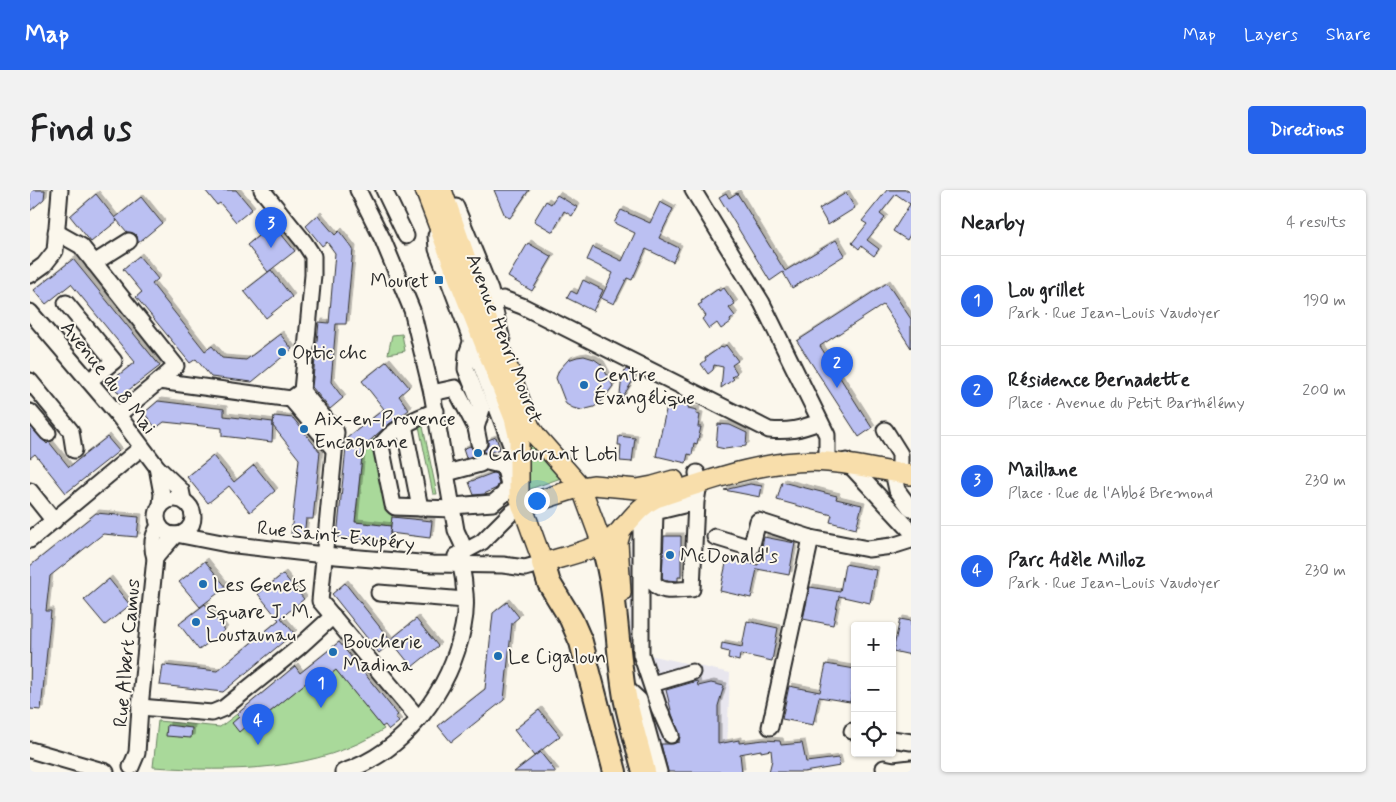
<!DOCTYPE html>
<meta charset="utf-8">
<style>
:root{--surface:#fff;--page:#f2f2f2;--text:#202124;--muted:#757577;--line:#e0e0e0;--accent:#2563eb}
body{margin:0;font-family:Mynerve,sans-serif;background:var(--page);color:var(--text)}
.controls{position:absolute;right:15px;bottom:15px;display:grid;overflow:hidden;border-radius:5px;box-shadow:0 1px 4px #0004}
.controls button{width:45px;height:45px;display:grid;place-items:center;padding:0;border:0;border-bottom:1px solid var(--line);background:var(--surface);color:var(--text);font:25px sans-serif}
.you{position:absolute;left:506px;top:310px;width:18px;height:18px;margin:-12px;border:4px solid #fff;border-radius:50%;background:#1a73e8;box-shadow:0 0 0 8px #1a73e833}
.badge{display:grid;place-items:center;width:32px;height:32px;border-radius:50%;background:var(--accent);color:#fff;font-size:16px;font-weight:700}
.pin{position:absolute;translate:-50% -41px;filter:drop-shadow(0 1px 2px #0008)}
.pin::after{content:'';position:absolute;top:26px;width:18px;height:15px;background:inherit;clip-path:polygon(0 0,100% 0,50% 100%)}
.list{margin:0;padding:0;list-style:none}
h2{display:flex;justify-content:space-between;align-items:center;height:65px;margin:0;padding:0 20px;font-size:21px}
h2 small{font-size:16px;font-weight:400;color:var(--muted)}
.list li{display:grid;grid-template-columns:32px 1fr auto;gap:15px;align-items:center;box-sizing:border-box;height:90px;padding:0 20px;border-top:1px solid var(--line)}
.list b{display:block;font-size:19px;white-space:nowrap}
.list p{margin:0;font-size:16px;white-space:nowrap;color:var(--muted)}
.list em{font-size:16px;font-style:normal;color:var(--muted)}
.icon{flex:none;width:28px;height:28px;fill:none;stroke:currentColor;stroke-width:2;stroke-linecap:round;stroke-linejoin:round}
.map{position:relative;flex:none;width:881px;height:582px;overflow:hidden;border-radius:5px}
header{display:flex;align-items:center;gap:30px;box-sizing:border-box;height:70px;padding:0 25px;background:var(--accent);color:#fff}
header strong{font-size:24px}
nav{display:flex;gap:28px;margin-inline-start:auto;font-size:18px}
.intro{display:flex;align-items:center;justify-content:space-between;box-sizing:border-box;height:120px;padding:0 30px}
h1{margin:0;font-size:35px}
.button{padding:12px 22px;border-radius:5px;background:var(--accent);color:#fff;font-size:18px;font-weight:700}
main{display:flex;gap:30px;padding:0 30px}
aside{flex:1;background:var(--surface);border-radius:5px;box-shadow:0 1px 4px #0004}
.map>svg:first-child{display:block}
.built{fill:#e8e6ee}
.green{fill:#a9d99a;stroke:#6a8262}
.building{fill:#bbc0f2;stroke:#2b2b2b;filter:url(#shadow)}
.lines{fill:none;stroke-linecap:round;stroke-linejoin:round}
.minor-casing{stroke:#2b2b2b;stroke-width:19}
.major-casing{stroke:#2b2b2b;stroke-width:22}
.highway-casing{stroke:#2b2b2b;stroke-width:26}
.minor{stroke:#fbf7ec;stroke-width:15}
.major{stroke:#f8deab;stroke-width:19}
.highway{stroke:#f8deab;stroke-width:22}
.poi-dot{fill:#1f6fb2;stroke:#fbf7ec;stroke-width:2}
.labels{text-anchor:middle;stroke-width:4;stroke-linejoin:round;paint-order:stroke}
.poi-label{font-size:20px;fill:#2b2b2b;stroke:#fbf7ec;text-anchor:start}
.street-label{font-size:20px;fill:#2b2b2b;stroke:#fbf7ec}
</style>
<header>
<strong>Map</strong>
<nav><a>Map</a><a>Layers</a><a>Share</a></nav>
</header>
<div class="intro"><h1>Find us</h1><a class="button">Directions</a></div>
<main>
<div class="map">
<svg width="881" height="582" viewBox="0 0 881 582">
<defs>
<filter id="shadow"><feDropShadow dx="3" dy="-3" stdDeviation="0" flood-color="#0004"/></filter>
</defs>
<rect width="100%" height="100%" fill="#fbf7ec"/>
<filter id="ink" filterUnits="userSpaceOnUse"><feTurbulence type="fractalNoise" baseFrequency=".02" numOctaves="2"/><feDisplacementMap in="SourceGraphic" scale="10" xChannelSelector="R" yChannelSelector="G"/><feConvolveMatrix kernelMatrix="1 2 1 2 8 2 1 2 1" color-interpolation-filters="sRGB"/></filter>
<g filter="url(#ink)">
<polygon class="built" points="607,339 615,464 700,483 696,582 633,582 600,453 601,349"/>
<g class="green">
<polygon points="372,144 375,161 358,164 362,145"/>
<polygon points="392,232 407,304 403,304 389,236"/>
<polygon points="497,248 500,254 531,288 494,301"/>
<polygon points="344,249 362,327 361,336 325,332 333,257"/>
<path d="M306 480 354 539C290 582 200 582 123 577L128 531 190 537 207 524 219 539 277 492 283 498Z"/>
</g>
<g class="building">
<polygon points="0,0 15,0 14,9 0,21"/>
<polygon points="175,0 206,0 222,19 206,32 190,13 187,15"/>
<polygon points="464,0 499,0 480,28 475,26"/>
<polygon points="857,0 881,0 881,43 877,50 863,41 880,14 866,4 850,24 855,28 837,50 849,59 844,66 831,56 829,59 822,53 837,34 832,31"/>
<polygon points="696,3 699,8 707,3 755,81 806,50 815,65 762,98 753,82 740,91 689,7"/>
<polygon points="816,3 825,18 798,35 789,19"/>
<polygon points="66,4 85,28 111,7 132,33 108,53 107,46 103,43 97,42 86,29 87,31 61,52 40,26"/>
<polygon points="527,5 547,17 542,26 534,21 523,42 504,31 516,11 521,14"/>
<polygon points="630,12 643,19 629,48 649,58 643,72 616,59 602,90 597,88 584,114 571,108 583,83 557,70 563,57 592,71 605,43 584,33 591,20 620,33"/>
<polygon points="288,25 305,45 309,41 323,59 316,134 306,134 301,192 313,208 300,219 282,197 289,132 299,133 305,63 297,52 292,56 276,36"/>
<polygon points="243,34 265,61 238,82 217,55"/>
<polygon points="498,53 522,67 502,101 478,87"/>
<polygon points="109,66 128,89 122,94 175,161 182,156 192,168 216,170 250,144 262,159 222,192 181,187 166,169 160,173 106,107 112,102 93,79"/>
<polygon points="43,69 130,176 91,206 80,192 105,172 41,94 16,114 4,100"/>
<polygon points="241,80 262,107 236,128 214,101"/>
<polygon points="553,90 573,100 563,121 537,108 541,101 547,104"/>
<polygon points="857,93 881,129 881,158 853,115 790,156 842,238 829,247 767,151"/>
<polygon points="694,98 705,114 699,118 705,126 700,130 701,132 691,139 687,133 679,139 672,129 676,126 668,115 672,113 671,111 688,99 689,101"/>
<polygon points="696,155 708,171 702,175 707,183 702,187 704,189 691,198 693,177 684,175 683,180 678,184 671,174 676,170 675,168 691,157 692,158"/>
<polygon points="554,166 564,169 571,174 583,196 571,212 564,217 552,220 543,218 536,214 526,188 529,180 538,170 547,167"/>
<polygon points="357,171 379,197 369,206 379,220 355,237 333,257 325,332 361,336 360,343 362,327 402,331 400,348 360,343 359,353 307,347 317,248 354,219 332,191"/>
<polygon points="596,179 607,184 589,213 592,186"/>
<polygon points="128,211 194,219 194,226 243,232 242,252 192,246 192,238 134,232 126,238 114,223"/>
<polygon points="638,211 659,216 658,218 667,220 666,224 670,225 668,237 671,237 667,254 664,253 662,265 658,264 656,273 626,266"/>
<polygon points="244,226 263,228 290,262 283,329 276,329 274,346 261,344 269,269 243,236"/>
<polygon points="688,234 700,235 717,243 716,256 695,259 686,257"/>
<polygon points="0,236 17,254 19,252 39,277 77,247 89,261 36,303 5,264 0,268"/>
<polygon points="589,246 605,248 602,272 590,271 591,255 588,255"/>
<polygon points="466,247 470,259 458,263 452,262 458,256 458,250"/>
<polygon points="440,256 446,262 450,262 446,265 436,268 433,259"/>
<polygon points="183,266 204,292 224,275 245,301 220,322 199,296 178,313 157,287"/>
<polygon points="463,283 466,284 469,293 467,298 454,304 444,305 439,292"/>
<polygon points="752,292 807,306 806,309 832,315 826,339 800,332 802,325 747,310"/>
<polygon points="720,294 732,296 730,307 694,300"/>
<polygon points="66,323 109,327 107,347 73,344 20,386 16,421 21,421 11,520 0,519 1,419 0,419 0,376"/>
<polygon points="634,346 651,346 651,387 648,387 648,391 636,390 632,388"/>
<polygon points="734,347 765,353 759,385 727,379 721,408 690,401 697,369 728,375"/>
<polygon points="175,371 196,397 170,417 149,392"/>
<polygon points="815,374 846,380 840,413 809,406 803,435 773,429 780,397 810,402"/>
<polygon points="253,384 274,409 251,428 264,443 193,502 130,495 133,475 187,481 249,430 228,404"/>
<polygon points="79,389 100,415 75,435 54,410"/>
<polygon points="315,393 360,450 386,429 408,456 382,477 362,452 349,463 302,404"/>
<polygon points="477,412 489,427 482,433 474,510 421,552 408,536 455,499 463,423"/>
<polygon points="175,414 195,440 169,460 149,434"/>
<polygon points="870,429 881,431 881,465 863,461"/>
<polygon points="717,431 748,438 742,471 710,464 709,471 698,468 699,462 691,460 692,453 712,457"/>
<polygon points="309,452 368,525 365,527 369,532 359,540 355,535 352,537 306,480 283,498 277,492 219,539 216,536 209,542 202,533 209,527 207,524 265,476 270,483"/>
<polygon points="796,474 825,479 825,489 820,512 789,507 783,535 752,529 759,496 790,502"/>
<polygon points="667,491 668,496 681,493 694,496 688,516 688,554 709,550 709,553 734,550 750,551 751,555 772,553 776,572 808,568 810,576 774,582 739,582 742,570 741,560 731,562 731,560 710,564 712,582 638,582 631,554 640,554 649,552 650,546 642,524 636,500"/>
<polygon points="509,520 530,546 504,566 484,540"/>
<polygon points="137,535 162,538 161,548 136,546"/>
<polygon points="510,562 526,582 484,582"/>
</g>
<g class="lines">
<g class="minor-casing">
<g id="minor">
<polyline points="232,0 274,52 283,66 283,85 272,201"/>
<polyline points="354,0 376,46"/>
<polyline points="663,0 732,113 797,245 797,272"/>
<polyline points="426,17 460,100 472,151"/>
<polyline points="26,42 51,56 146,176 129,191"/>
<polyline points="406,46 407,59 486,268"/>
<polyline points="64,73 99,51"/>
<polyline points="0,85 14,75 25,61 30,0"/>
<polyline points="36,113 84,171 59,191"/>
<path d="M442 119 473 109 492 116 739 240C759 242 770 239 789 232"/>
<polyline points="0,122 88,225 127,277 151,300 153,310"/>
<polyline points="443,147 437,164 436,179 452,219 446,238"/>
<polyline points="0,191 41,241 44,260"/>
<polyline points="272,201 306,242 290,411 388,528"/>
<polyline points="402,203 425,198 446,238 449,253"/>
<polyline points="261,209 303,258"/>
<path d="M406 221C389 227 359 240 351 256L363 315 365 317 423 319"/>
<polyline points="0,222 18,243"/>
<polyline points="88,225 129,191 261,209 272,201"/>
<polyline points="374,235 390,318"/>
<polyline points="855,240 870,264 870,283"/>
<polyline points="816,271 881,341"/>
<polyline points="127,277 132,304 131,315"/>
<polyline points="863,282 867,300 881,319"/>
<polyline points="417,283 450,274"/>
<polyline points="0,301 24,331"/>
<circle cx="145" cy="327" r="18"/>
<path d="M666 312 625 322 623 391C629 405 649 399 662 399L666 312 669 294 667 283"/>
<polyline points="615,313 611,324 611,464 629,518 641,545"/>
<polyline points="422,316 463,313 474,304 479,294 474,276 453,271"/>
<polyline points="151,345 197,354 294,365 402,374 473,375 495,378 513,373"/>
<polyline points="685,347 721,358 728,331 781,348 838,359 862,356 881,350"/>
<polyline points="0,350 111,258"/>
<polyline points="426,366 452,352 481,323 492,316"/>
<polyline points="125,368 145,345"/>
<polyline points="349,403 435,410"/>
<polyline points="622,494 662,482"/>
<polyline points="594,496 609,510 629,582"/>
<polyline points="110,517 182,523 194,518 268,458 303,426"/>
<polyline points="740,537 781,348"/>
<polyline points="822,541 825,541"/>
<polyline points="862,549 881,552"/>
<polyline points="0,560 76,582"/>
<path d="M101 577 107 563 110 517 125 368C121 356 122 346 129 336"/>
<polyline points="854,578 864,580 881,578"/>
<path d="M313 582C375 562 421 499 433 437 436 423 436 408 434 395 434 389 432 382 431 376 431 371 434 366 434 361 434 355 428 346 426 340L402 203 382 120 353 50 328 0"/>
</g>
</g>
<g class="major-casing">
<g id="major">
<path d="M395 0 431 95 484 228 489 249V307L513 373C532 367 569 359 583 347 599 334 607 317 626 308 679 290 741 267 798 272 825 274 853 281 881 285"/>
<polyline points="412,0 459,135 477,175 500,237 507,247 551,297 572,354"/>
<polyline points="492,316 551,297 563,295 607,299 623,296 644,290"/>
<polyline points="591,403 588,352 592,338"/>
</g>
</g>
<g class="highway-casing">
<g id="highway">
<path d="M572 354C588 404 586 456 595 507 600 532 608 557 614 582"/>
<polyline points="513,373 519,393 541,429 551,452 585,582"/>
</g>
</g>
<use href="#minor" class="minor"/>
<use href="#major" class="major"/>
<use href="#highway" class="highway"/>
</g>
</g>
<g class="poi-dot">
<rect x="404" y="85" width="10" height="10" rx="2.5"/>
<circle cx="252" cy="162" r="5"/>
<circle cx="554" cy="195" r="5"/>
<circle cx="274" cy="239" r="5"/>
<circle cx="448" cy="263" r="5"/>
<circle cx="640" cy="365" r="5"/>
<circle cx="173" cy="394" r="5"/>
<circle cx="166" cy="432" r="5"/>
<circle cx="303" cy="462" r="5"/>
<circle cx="468" cy="466" r="5"/>
</g>
<g class="labels">
<g class="poi-label">
<text x="399" y="97" text-anchor="end">Mouret</text>
<text x="262" y="169">Optic chc</text>
<text x="564" y="191">Centre<tspan x="564" dy="23">Évangélique</tspan></text>
<text x="284" y="235">Aix-en-Provence<tspan x="284" dy="23">Encagnane</tspan></text>
<text x="458" y="270">Carburant Loti</text>
<text x="650" y="372">McDonald's</text>
<text x="183" y="401">Les Genets</text>
<text x="176" y="428">Square J. M.<tspan x="176" dy="23">Loustaunau</tspan></text>
<text x="313" y="458">Boucherie<tspan x="313" dy="23">Madina</tspan></text>
<text x="478" y="473">Le Cigaloun</text>
</g>
<g class="street-label">
<text transform="translate(475 148) rotate(69)" y="7">Avenue Henri Mouret</text>
<text transform="translate(79 187) rotate(51)" y="7">Avenue du 8 Mai</text>
<text transform="translate(306 345) rotate(6)" y="7">Rue Saint-Exupéry</text>
<text transform="translate(96 463) rotate(-85)" y="7">Rue Albert Camus</text>
</g>
</g>
</svg>
<div class="controls">
<button>+</button>
<button>−</button>
<button><svg class="icon" aria-label="locate" viewBox="0 0 24 24"><circle cx="12" cy="12" r="6"/><path d="M12 2v4M12 18v4M2 12h4M18 12h4"/></svg></button>
</div>
<div class="you"></div>
<div class="pin badge" style="left:291px;top:518px">1</div>
<div class="pin badge" style="left:807px;top:198px">2</div>
<div class="pin badge" style="left:241px;top:58px">3</div>
<div class="pin badge" style="left:228px;top:555px">4</div>
</div>
<aside>
<h2>Nearby<small>4 results</small></h2>
<ul class="list">
<li><span class="badge">1</span><div><b>Lou grillet</b><p>Park · Rue Jean-Louis Vaudoyer</p></div><em>190 m</em></li>
<li><span class="badge">2</span><div><b>Résidence Bernadette</b><p>Place · Avenue du Petit Barthélémy</p></div><em>200 m</em></li>
<li><span class="badge">3</span><div><b>Maillane</b><p>Place · Rue de l'Abbé Bremond</p></div><em>230 m</em></li>
<li><span class="badge">4</span><div><b>Parc Adèle Milloz</b><p>Park · Rue Jean-Louis Vaudoyer</p></div><em>230 m</em></li>
</ul>
</aside>
</main>
